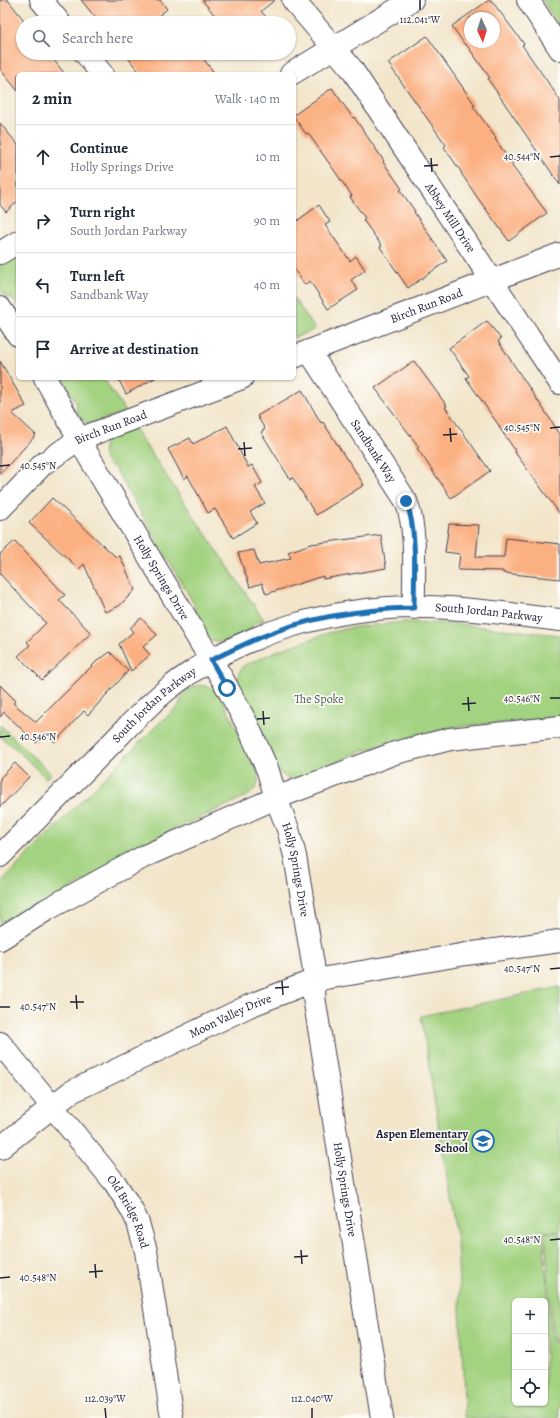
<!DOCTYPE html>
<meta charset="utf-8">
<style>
:root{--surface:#fff;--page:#f2f2f3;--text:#1f2937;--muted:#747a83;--line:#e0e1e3}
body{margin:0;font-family:Alegreya,serif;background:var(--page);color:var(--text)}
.controls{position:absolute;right:12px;bottom:12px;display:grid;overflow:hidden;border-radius:6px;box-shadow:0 1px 3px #0004}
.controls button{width:36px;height:36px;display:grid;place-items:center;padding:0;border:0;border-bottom:1px solid var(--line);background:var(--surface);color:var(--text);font:20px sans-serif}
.compass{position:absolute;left:464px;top:12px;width:36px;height:36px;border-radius:50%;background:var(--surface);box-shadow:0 1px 3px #0004;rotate:176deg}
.stop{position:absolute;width:12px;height:12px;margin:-9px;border:3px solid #1f6fb2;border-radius:50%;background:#fff}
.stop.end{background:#1f6fb2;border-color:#fff;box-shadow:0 1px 4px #0008}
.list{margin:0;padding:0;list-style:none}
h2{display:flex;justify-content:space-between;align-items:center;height:52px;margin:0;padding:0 16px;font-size:17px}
h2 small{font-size:13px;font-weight:400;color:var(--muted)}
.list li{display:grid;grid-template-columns:26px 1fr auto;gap:12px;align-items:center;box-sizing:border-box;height:64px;padding:0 16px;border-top:1px solid var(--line)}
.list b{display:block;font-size:15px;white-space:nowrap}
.list p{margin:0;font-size:13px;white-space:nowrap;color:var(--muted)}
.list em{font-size:13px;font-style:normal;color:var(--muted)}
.icon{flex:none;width:22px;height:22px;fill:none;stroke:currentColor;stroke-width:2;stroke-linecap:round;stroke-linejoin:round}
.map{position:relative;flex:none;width:560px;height:1418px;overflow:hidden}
.search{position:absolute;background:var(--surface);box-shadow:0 1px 3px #0004;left:16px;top:16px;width:280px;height:44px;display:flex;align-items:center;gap:10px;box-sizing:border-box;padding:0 14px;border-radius:22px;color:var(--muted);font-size:15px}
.panel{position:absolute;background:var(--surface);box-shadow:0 1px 3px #0004;left:16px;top:72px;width:280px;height:308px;border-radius:6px}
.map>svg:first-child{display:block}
.green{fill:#a3d280;stroke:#627a5e;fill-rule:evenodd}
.building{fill:#fbb082;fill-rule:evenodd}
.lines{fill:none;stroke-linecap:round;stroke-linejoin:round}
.minor-casing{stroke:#413f50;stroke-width:24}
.minor{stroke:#fff;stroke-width:22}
.route{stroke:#1f6fb2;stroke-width:5}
.ticks{fill:none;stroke:#22223b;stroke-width:1.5}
.labels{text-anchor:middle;stroke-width:3.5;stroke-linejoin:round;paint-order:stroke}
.street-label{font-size:12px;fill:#22223b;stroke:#fdfcf7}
.park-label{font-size:12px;fill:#4f6053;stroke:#fdfcf7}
.poi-label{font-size:12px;font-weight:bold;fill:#22223b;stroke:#fdfcf7;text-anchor:end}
.ticks-label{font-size:10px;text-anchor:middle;fill:#22223b;stroke:#fdfcf7;stroke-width:3.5;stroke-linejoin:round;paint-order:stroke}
</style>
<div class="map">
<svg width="560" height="1418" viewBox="0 0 560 1418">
<rect width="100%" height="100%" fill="#fdfcf7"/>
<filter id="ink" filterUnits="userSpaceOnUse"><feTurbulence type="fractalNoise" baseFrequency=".025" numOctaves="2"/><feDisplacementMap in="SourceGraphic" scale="8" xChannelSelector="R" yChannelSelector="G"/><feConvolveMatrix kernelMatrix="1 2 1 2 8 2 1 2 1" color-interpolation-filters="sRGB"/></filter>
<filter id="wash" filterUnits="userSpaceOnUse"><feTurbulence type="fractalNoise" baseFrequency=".012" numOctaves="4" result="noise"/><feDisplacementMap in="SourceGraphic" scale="16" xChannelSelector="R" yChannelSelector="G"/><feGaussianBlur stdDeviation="0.9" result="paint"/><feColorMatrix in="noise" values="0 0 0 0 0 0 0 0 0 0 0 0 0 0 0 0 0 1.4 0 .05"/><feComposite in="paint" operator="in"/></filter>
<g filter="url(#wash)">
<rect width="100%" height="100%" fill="#f2e5ca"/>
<g class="green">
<polygon points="542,0 560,0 560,27"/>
<polygon points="10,254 18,260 18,306 12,298 5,296 0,289 0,262"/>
<polygon points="294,298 315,329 294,338"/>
<path d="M62 378H103L126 412 89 424C81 420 74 413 77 404Z"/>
<path d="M134 428 264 620C258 622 251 623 251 630L224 643 212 640 206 634 196 614 194 604 114 467C100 463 102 447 108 438Z"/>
<polygon points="402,622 445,623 560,635 560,719 487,724 454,727 422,734 362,751 334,763 304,778 294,780 289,779 281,774 279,770 238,686 238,675 243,666 274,652 328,633 349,628"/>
<path d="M199 685 210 687 219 693 257 769C260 781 258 789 247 796L154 839 100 873 0 927V883L155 727 179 706 182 695 189 689Z"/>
<polygon points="0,725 51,774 46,778 15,748 0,737"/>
<path d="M560 987V1230L543 1232 551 1342H560V1418H465L457 1241 421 1016ZM515 1301H545V1403H515Z"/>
<polygon points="560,1232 560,1340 553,1340 545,1233"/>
</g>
<g id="blocks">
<g class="building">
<polygon points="0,0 8,0 23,19 23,53 48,53 65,74 18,74 18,91 0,69"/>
<polygon points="81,0 160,0 167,9 150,23 100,23"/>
<polygon points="202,0 275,0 261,11 271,23 221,23"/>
<path d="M489 0H491L524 44 522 45 560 100V185L488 79 490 78 466 44 465 45 452 26ZM470 18H494V42H470Z"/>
<polygon points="427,36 475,105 473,106 496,138 495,139 513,165 512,166 547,213 509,241 477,197 461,173 462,173 444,147 446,145 388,63"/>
<polygon points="124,53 199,53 215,74 141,74"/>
<polygon points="332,88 353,118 354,117 384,161 383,162 402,189 400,190 415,211 414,212 447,261 408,288 380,247 382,246 363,220 365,218 350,197 352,196 308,133 306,134 294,117 294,115"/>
<polygon points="0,123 18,145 18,201 6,212 0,205"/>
<polygon points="319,205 330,222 325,225 350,261 356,256 365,270 351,280 358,290 328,309 310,281 305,285 294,269 294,223"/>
<polygon points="487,321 501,339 498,341 560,434 560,514 514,451 515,450 499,427 500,427 466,378 469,376 449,348"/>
<polygon points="0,361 26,406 12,413 36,435 0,474"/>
<polygon points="414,361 447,406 445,407 490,471 451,498 417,448 419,447 375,388"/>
<polygon points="118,378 155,378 126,394"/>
<polygon points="302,390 321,423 323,422 347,460 348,460 364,485 316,515 293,478 290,479 261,432 265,429 257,416"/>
<polygon points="227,426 248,467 252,465 262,483 255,487 265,503 250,512 257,523 233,538 215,509 208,513 188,476 184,479 168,449 190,438 193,444"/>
<polygon points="52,498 116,557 120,556 135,590 119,606 105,612 84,564 79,569 29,523"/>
<polygon points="449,524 479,525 476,557 504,557 506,538 560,544 560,579 503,573 503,571 458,570 460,554 445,552"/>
<polygon points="381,535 386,568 323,579 323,576 266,594 262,583 250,587 238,553 254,550 259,565 291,558 288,552 311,544"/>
<polygon points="15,541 65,595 59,600 91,633 42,680 18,656 30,645 27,642 46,623 0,574 0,554"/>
<polygon points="141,618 157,635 143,647 150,655 131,671 119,644 133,632 130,628"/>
<polygon points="110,652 128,671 88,715 84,711 55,742 45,733 36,743 4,712 0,717 0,685 16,701 13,703 36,722 101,657 102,658"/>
<polygon points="15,763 29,777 0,807 0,778"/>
</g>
</g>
</g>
<g filter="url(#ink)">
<use href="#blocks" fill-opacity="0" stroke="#413f50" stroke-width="1"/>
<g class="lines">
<g class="minor-casing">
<g id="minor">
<polyline points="41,0 60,23"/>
<path id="s1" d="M293 0 351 68 560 383"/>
<polyline points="528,0 560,49"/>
<polyline points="85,53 102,74"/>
<polyline points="291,74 412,0"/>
<polyline points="0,253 18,242"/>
<polyline points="0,308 18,335"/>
<path id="s2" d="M309 351 406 501C418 532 413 574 414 608"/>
<path id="s3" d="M294 357 560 254"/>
<path id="s4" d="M45 378 88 455 223 680 247 724 268 771 276 798 288 829 295 856 313 964 315 980 314 997 382 1418"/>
<path id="s5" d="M0 509 43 464 79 439 242 378"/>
<path id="s6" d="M0 856C35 821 70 785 105 750 126 729 145 707 168 689 240 632 337 605 427 607 472 608 516 615 560 620"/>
<polyline points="0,939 46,910 145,856 276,798 395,753 450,739 560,727"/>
<path id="s7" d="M0 1043 115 1183 132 1210 138 1223 146 1251 172 1418"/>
<path id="s8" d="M0 1148 71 1092 249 1006 315 980 466 954 560 941"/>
</g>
</g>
<use href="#minor" class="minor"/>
</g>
</g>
<g class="lines" filter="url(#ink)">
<path class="route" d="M227 688 211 660C228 652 244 644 261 637 309 617 362 609 414 608 414 575 418 532 406 501"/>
</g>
<path class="ticks" d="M420 0V10M550 157 560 156M431 158 432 172M424 166 438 165M450 428 451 442M550 428 560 427M443 435 457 434M244 442 245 456M238 449 252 448M0 466 10 465M468 697 469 711M550 698H560M462 704 476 703M263 711 264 725M257 719 270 718M0 737 10 736M550 969 560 968M282 981 283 995M275 988 289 987M76 995 77 1009M70 1002H84M0 1007H10M550 1240 560 1239M301 1250 302 1264M294 1257 308 1256M95 1264 96 1278M89 1272 103 1271M0 1278 10 1277M105 1408 106 1418M312 1408V1418"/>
<defs>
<g id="school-ring" transform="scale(1.15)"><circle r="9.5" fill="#fdfcf7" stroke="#1f6fb2" stroke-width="1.5"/><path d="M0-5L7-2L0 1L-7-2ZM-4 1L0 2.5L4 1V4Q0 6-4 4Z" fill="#1f6fb2"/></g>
</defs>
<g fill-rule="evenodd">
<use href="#school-ring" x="483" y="1141"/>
</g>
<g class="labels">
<g class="street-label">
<text dy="4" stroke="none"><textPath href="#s1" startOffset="269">Abbey Mill Drive</textPath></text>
<text dy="4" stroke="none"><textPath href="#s3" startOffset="142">Birch Run Road</textPath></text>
<text dy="4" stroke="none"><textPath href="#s5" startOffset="140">Birch Run Road</textPath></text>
<text dy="4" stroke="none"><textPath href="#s2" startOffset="119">Sandbank Way</textPath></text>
<text dy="4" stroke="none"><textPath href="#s4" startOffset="231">Holly Springs Drive</textPath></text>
<text dy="4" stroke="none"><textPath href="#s6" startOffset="576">South Jordan Parkway</textPath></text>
<text dy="4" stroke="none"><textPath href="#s6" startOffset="216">South Jordan Parkway</textPath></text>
<text dy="4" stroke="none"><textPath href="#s4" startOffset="555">Holly Springs Drive</textPath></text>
<text dy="4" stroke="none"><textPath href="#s8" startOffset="267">Moon Valley Drive</textPath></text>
<text dy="4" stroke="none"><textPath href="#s4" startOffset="879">Holly Springs Drive</textPath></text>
<text dy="4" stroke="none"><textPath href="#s7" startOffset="213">Old Bridge Road</textPath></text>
</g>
<g class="park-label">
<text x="319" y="703">The Spoke</text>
</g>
<g class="poi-label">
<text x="468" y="1138">Aspen Elementary<tspan x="468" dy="14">School</tspan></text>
</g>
</g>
<g class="ticks-label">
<text x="420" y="23">112.041°W</text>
<text x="522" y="160">40.544°N</text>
<text x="522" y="431">40.545°N</text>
<text x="38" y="469">40.545°N</text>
<text x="522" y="702">40.546°N</text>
<text x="38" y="740">40.546°N</text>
<text x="522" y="972">40.547°N</text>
<text x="38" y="1010">40.547°N</text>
<text x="522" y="1243">40.548°N</text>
<text x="38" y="1281">40.548°N</text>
<text x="105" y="1402">112.039°W</text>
<text x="312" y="1402">112.040°W</text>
</g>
</svg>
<div class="controls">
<button>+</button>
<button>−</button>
<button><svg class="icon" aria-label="locate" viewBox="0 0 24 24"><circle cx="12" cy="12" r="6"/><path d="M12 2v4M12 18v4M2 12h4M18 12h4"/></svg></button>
</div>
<svg class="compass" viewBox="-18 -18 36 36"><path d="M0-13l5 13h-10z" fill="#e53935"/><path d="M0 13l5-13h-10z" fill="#747a83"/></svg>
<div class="stop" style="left:227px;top:688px"></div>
<div class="stop end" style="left:406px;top:501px"></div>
<div class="search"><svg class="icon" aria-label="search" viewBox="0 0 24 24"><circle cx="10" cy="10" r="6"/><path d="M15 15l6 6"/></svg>Search here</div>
<section class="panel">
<h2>2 min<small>Walk · 140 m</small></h2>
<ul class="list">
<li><svg class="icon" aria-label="ahead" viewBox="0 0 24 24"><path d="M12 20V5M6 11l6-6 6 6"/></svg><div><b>Continue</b><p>Holly Springs Drive</p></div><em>10 m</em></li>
<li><svg class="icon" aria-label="right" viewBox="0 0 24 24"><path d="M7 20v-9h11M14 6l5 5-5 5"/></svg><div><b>Turn right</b><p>South Jordan Parkway</p></div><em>90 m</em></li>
<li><svg class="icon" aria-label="left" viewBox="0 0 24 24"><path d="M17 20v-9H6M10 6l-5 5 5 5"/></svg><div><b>Turn left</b><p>Sandbank Way</p></div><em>40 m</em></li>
<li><svg class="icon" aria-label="arrive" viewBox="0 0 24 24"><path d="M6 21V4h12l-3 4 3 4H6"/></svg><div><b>Arrive at destination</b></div></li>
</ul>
</section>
</div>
